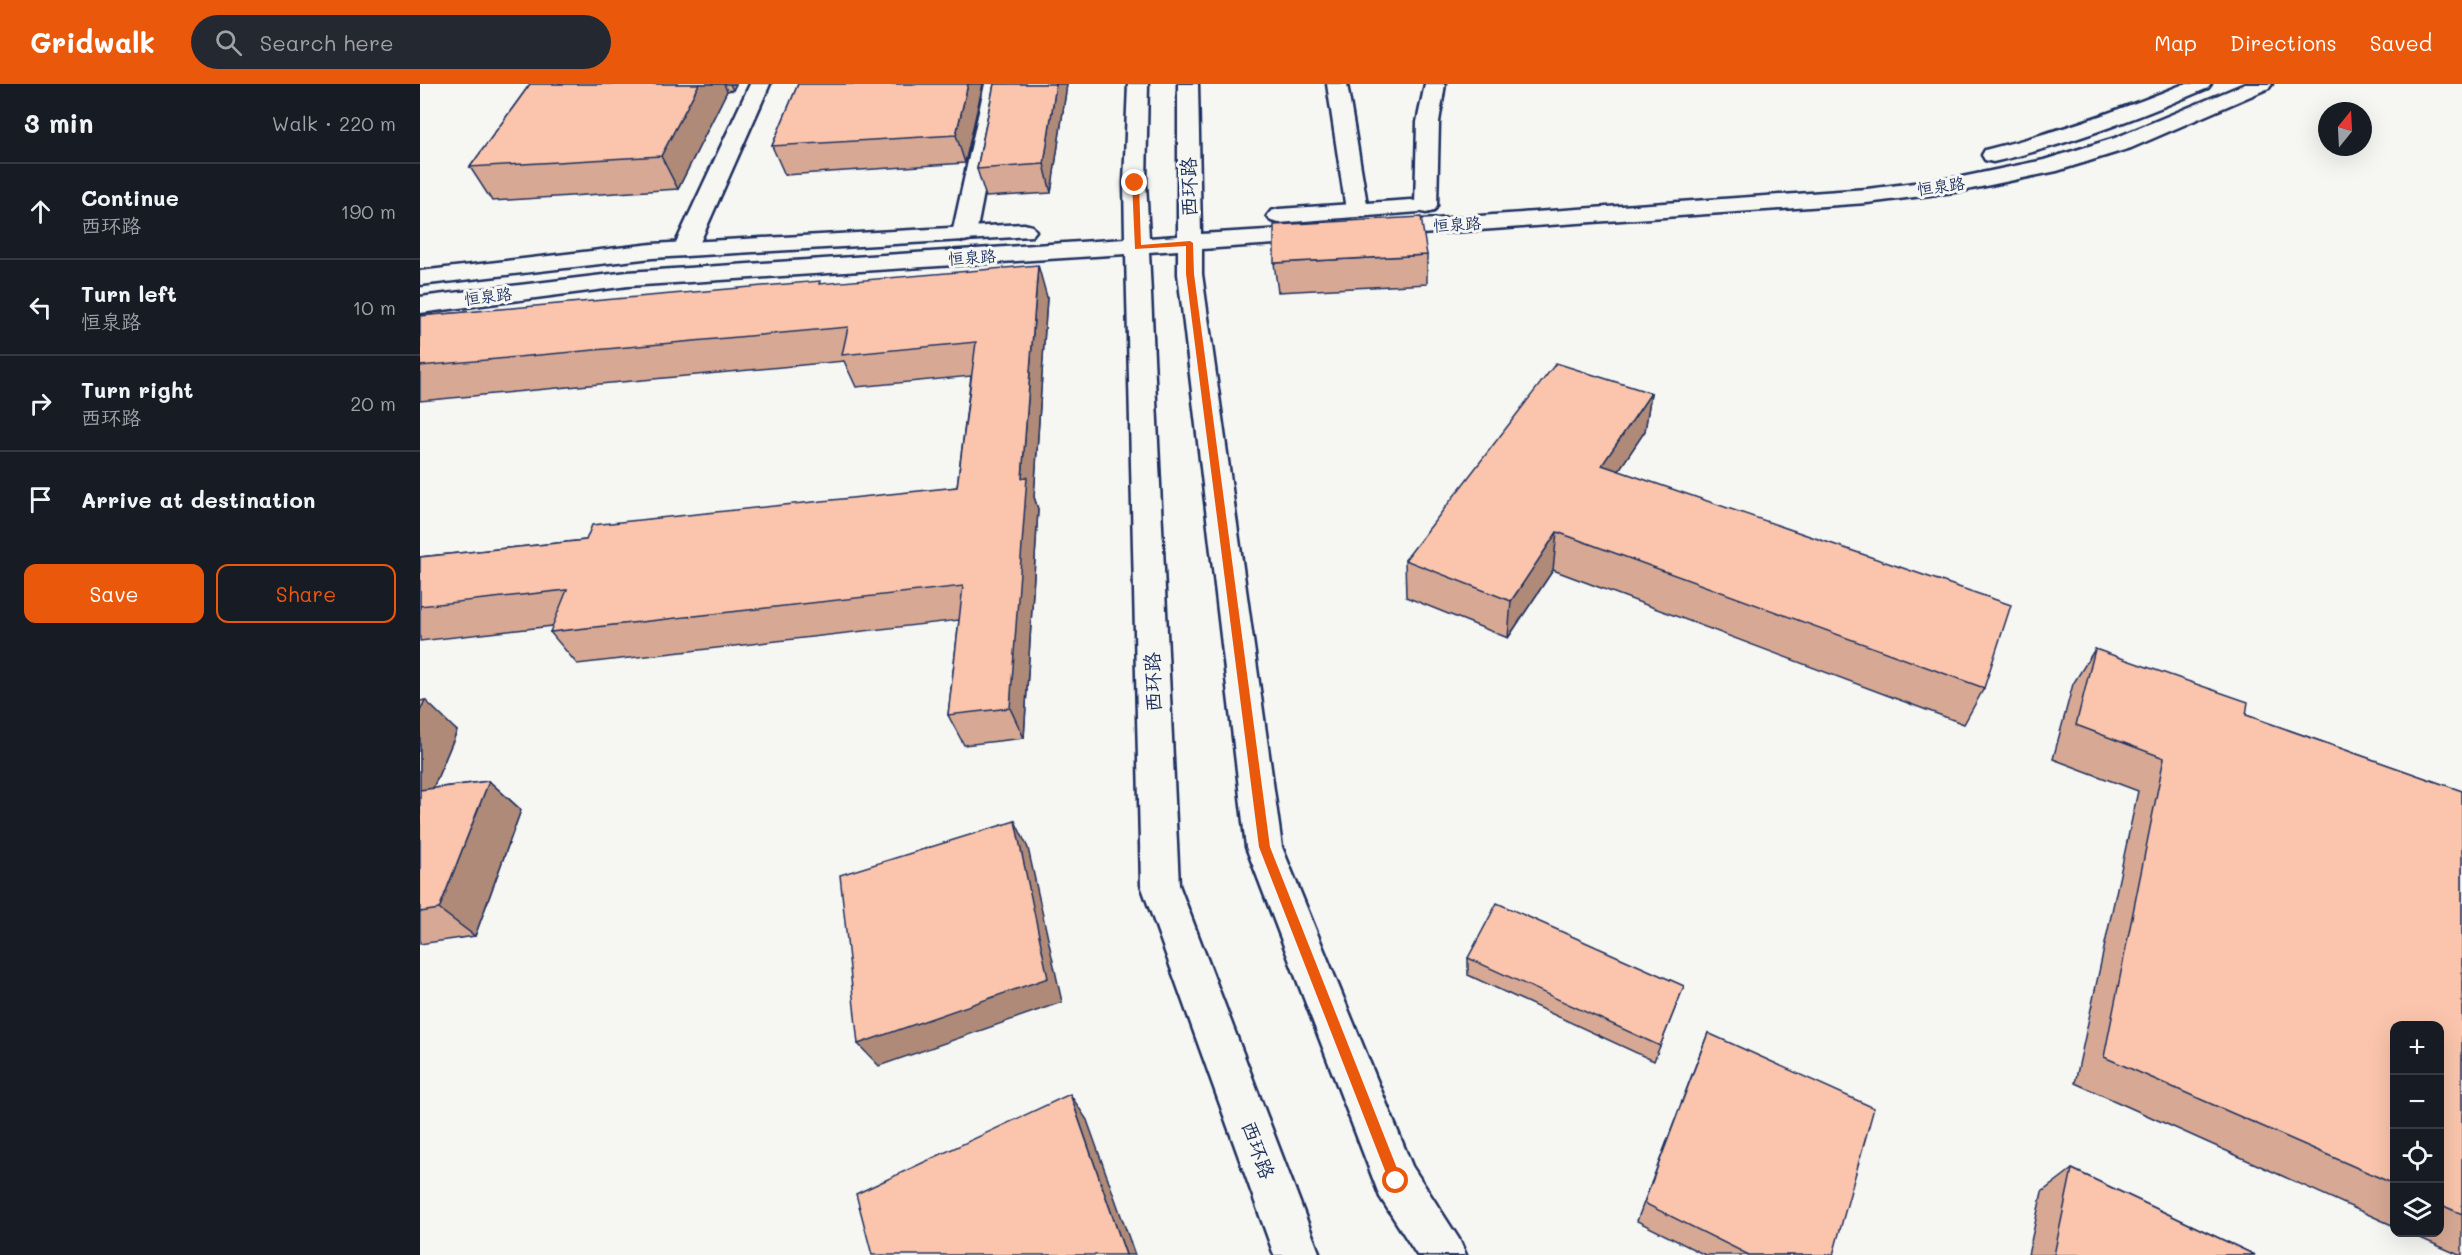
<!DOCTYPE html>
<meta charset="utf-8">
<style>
:root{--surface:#171b24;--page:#242831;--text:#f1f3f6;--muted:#9ea1a6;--line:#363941;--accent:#ea580c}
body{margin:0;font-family:Mali,"LXGW WenKai TC",sans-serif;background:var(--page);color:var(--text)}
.controls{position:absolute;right:18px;bottom:18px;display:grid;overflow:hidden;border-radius:12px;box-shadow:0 6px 24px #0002}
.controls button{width:54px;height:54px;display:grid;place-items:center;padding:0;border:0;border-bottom:2px solid var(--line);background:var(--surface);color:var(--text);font:30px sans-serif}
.compass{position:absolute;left:1898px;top:18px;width:54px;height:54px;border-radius:50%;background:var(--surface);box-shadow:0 6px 24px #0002;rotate:18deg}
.stop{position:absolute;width:18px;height:18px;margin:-14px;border:4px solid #ea580c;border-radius:50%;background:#fff}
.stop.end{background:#ea580c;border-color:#fff;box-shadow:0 2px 6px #0008}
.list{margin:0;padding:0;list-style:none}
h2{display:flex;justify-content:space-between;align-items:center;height:78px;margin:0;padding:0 24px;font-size:26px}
h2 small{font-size:20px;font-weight:400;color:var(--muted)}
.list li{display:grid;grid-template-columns:39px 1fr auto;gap:18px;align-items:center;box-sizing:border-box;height:96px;padding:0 24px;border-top:2px solid var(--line)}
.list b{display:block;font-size:22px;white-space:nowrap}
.list p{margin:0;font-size:20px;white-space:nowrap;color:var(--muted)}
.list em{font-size:20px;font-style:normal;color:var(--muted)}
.actions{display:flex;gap:12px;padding:18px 24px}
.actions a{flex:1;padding:14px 0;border:2px solid var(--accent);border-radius:12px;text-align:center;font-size:21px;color:var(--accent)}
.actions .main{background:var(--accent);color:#fff}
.icon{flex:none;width:33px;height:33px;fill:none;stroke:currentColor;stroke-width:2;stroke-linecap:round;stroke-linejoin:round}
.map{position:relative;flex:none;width:2042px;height:1171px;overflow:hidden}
header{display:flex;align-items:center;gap:36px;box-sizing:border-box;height:84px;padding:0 30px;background:var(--accent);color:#fff}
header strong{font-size:28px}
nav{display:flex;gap:33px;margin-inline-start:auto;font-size:21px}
.search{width:420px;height:54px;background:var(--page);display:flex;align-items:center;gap:15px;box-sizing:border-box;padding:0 21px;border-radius:33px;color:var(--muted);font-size:22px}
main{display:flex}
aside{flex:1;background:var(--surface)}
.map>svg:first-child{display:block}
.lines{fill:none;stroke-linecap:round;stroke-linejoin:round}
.minor-casing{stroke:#1b2f5e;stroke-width:5}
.secondary-casing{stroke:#1b2f5e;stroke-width:5}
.minor{fill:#f6f6f2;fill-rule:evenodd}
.secondary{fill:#f6f6f2;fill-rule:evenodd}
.wall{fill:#d7a994;stroke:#1b2f5e;stroke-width:1.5}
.shaded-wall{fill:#af8a78;stroke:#1b2f5e;stroke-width:1.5}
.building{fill:#fac5ac;stroke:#1b2f5e;stroke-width:1.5}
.route{fill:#ea580c}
.labels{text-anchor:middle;stroke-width:6;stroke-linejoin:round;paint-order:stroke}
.far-street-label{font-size:16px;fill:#1b2f5e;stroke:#f6f6f2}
.street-label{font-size:20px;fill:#1b2f5e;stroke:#f6f6f2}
</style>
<header>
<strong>Gridwalk</strong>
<div class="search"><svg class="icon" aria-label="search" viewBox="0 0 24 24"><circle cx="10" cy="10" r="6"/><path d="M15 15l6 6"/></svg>Search here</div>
<nav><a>Map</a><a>Directions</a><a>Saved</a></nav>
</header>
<main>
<aside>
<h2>3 min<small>Walk · 220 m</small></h2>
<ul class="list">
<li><svg class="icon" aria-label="ahead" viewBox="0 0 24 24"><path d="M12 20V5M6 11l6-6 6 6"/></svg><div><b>Continue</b><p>西环路</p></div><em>190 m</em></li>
<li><svg class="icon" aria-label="left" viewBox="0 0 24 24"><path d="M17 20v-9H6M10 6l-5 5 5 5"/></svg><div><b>Turn left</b><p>恒泉路</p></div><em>10 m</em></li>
<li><svg class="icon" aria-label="right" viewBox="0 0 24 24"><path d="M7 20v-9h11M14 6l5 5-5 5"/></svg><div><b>Turn right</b><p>西环路</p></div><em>20 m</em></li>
<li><svg class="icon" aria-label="arrive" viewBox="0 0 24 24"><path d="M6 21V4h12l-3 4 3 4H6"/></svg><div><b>Arrive at destination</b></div></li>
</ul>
<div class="actions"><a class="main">Save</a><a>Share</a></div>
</aside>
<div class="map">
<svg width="2042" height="1171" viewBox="0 0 2042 1171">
<rect width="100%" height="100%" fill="#f6f6f2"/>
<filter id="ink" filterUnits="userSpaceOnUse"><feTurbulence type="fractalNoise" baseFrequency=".0167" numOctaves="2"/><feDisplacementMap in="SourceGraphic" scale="12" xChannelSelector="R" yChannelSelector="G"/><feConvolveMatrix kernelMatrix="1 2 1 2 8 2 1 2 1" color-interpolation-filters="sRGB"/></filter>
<g filter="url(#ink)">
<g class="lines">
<g class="minor-casing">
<g id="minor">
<polygon points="330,0 350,0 277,165 273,170 265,172 257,170 253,165"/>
<polygon points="565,0 585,0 556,150 552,155 544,157 536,155 532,150"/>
<polygon points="907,0 927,0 948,126 945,131 937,133 929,131 926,126"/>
<polygon points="1005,0 1025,0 1019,38 1017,122 1014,127 1006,129 998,127 995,122 997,38"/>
</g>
</g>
<g class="secondary-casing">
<g id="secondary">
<polygon points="708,0 728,0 726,99 729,154 758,152 758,0 778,0 781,150 897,143 905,145 909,150 905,155 897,157 782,165 782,190 862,763 992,1082 1039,1155 1046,1171 997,1171 960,1113 826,763 758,190 758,166 729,168 759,801 900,1171 854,1171 721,801 706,170 208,202 0,229 0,213 208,188 705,155 704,99"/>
<path d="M1764 0H1791L1788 4C1718 34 1648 61 1573 78L1565 76 1562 71 1565 66C1634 49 1698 27 1764 0Z"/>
<polygon points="1825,0 1852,0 1849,4 1711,64 1637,87 1542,107 1447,119 958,153 950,151 946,146 950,141 958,139 1447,105 1542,93 1624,76 1695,54"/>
<polygon points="991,116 999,118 1002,123 999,128 859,139 851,137 847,132 851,127 859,125"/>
<polygon points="604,140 612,142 616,147 612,152 232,174 0,201 0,187 232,160"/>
</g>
</g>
<use href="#minor" class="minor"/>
<use href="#secondary" class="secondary"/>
</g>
<g class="wall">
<polygon points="110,0 316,0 313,6 307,7 258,105 72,117 50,83"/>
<polygon points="378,0 563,0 545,79 365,91 352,62"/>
<polygon points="574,0 647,0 631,109 566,113 557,85"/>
<polygon points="1007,171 1007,200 858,208 854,179"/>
<polygon points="402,200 627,213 614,413 618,425 604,654 544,661 528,631 539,536 157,580 130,548 133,542 0,557 0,473 166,456 537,403 551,292 436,303 424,277 0,317 0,232"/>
<polygon points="1231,309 1225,347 1198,387 1564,604 1544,640 1133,486 1088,554 986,513 985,476"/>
<polygon points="1675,565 1826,631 2042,707 2042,1171 2039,1171 1989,1149 2019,1149 2019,942 1974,942 1974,1142 1655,999 1718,707 1633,675 1653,600"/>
<polygon points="0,617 37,647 13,704 69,697 101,726 55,852 0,860"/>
<polygon points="1048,874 1264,902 1234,977 1048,891"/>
<polygon points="1288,949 1413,1171 1285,1171 1217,1137 1279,972"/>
<polygon points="1652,1085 1835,1171 1608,1171 1622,1108"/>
</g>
<g class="shaded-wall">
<polygon points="279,0 304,0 307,7 258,105 241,72"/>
<polygon points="310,0 316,0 313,6"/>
<polygon points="548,0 563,0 545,79 536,51"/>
<polygon points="636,0 647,0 631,109 624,80"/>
<polygon points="618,181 627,213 614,413 618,425 604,654 590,624 602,394"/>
<polygon points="1231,309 1225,347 1177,419 1182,381"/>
<polygon points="1137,448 1133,486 1088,554 1091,517"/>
<polygon points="5,616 37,647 0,735 0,627"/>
<polygon points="69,697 101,726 55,852 19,825"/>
<polygon points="595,737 608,764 642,918 459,982 438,960"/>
<polygon points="650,1010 667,1036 715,1171 706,1171"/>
</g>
<g class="building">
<polygon points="110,0 279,0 241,72 50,83"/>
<polygon points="378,0 548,0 536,51 352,62"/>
<polygon points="574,0 636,0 624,80 557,85"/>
<polygon points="1001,133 1007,171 854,179 854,141"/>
<polygon points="618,181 602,394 607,393 590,624 528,631 543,502 130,548 147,506 0,522 0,473 166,456 172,441 537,403 556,258 422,271 428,243 0,282 0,232 400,197 399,200"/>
<polygon points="1136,279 1231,309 1182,381 1591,521 1564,604 1137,448 1091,517 985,476"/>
<polygon points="1675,565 1828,618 1826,631 2042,707 2042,1130 2019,1120 2019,942 1974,942 1974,1100 1684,973 1744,674 1656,641"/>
<polygon points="5,616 0,627 0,617"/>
<polygon points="69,697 19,825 0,828 0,706"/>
<polygon points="595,737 628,894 438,960 420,791"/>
<polygon points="1077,819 1264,902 1240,962 1048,874"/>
<polygon points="1288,949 1454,1024 1413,1171 1329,1171 1224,1119"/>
<polygon points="650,1010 706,1171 452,1171 436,1110"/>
<polygon points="1652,1085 1835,1171 1634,1171"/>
</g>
</g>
<polygon class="route" points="715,97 719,99 721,161 770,157 773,159 774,190 850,763 982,1097 981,1102 976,1104 971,1102 969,1097 839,763 766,190 766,162 715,165 712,99"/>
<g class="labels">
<g class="far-street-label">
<text transform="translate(1521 102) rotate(-8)" y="6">恒泉路</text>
<text transform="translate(1037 140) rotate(-4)" y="6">恒泉路</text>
<text transform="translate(552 173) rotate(-4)" y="6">恒泉路</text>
<text transform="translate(68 212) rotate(-7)" y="6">恒泉路</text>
</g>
<g class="street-label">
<text transform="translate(769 103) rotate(-91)" y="7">西环路</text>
<text transform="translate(733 598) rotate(-92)" y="7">西环路</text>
<text transform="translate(838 1066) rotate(70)" y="7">西环路</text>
</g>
</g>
</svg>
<div class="controls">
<button>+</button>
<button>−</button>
<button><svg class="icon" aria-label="locate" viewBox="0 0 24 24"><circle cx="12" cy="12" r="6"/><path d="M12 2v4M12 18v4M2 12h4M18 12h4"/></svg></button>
<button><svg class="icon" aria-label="layers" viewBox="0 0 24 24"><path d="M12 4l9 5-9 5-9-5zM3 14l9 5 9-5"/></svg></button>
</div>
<svg class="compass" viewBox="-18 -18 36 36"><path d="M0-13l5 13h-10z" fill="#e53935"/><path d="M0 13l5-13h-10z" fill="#9ea1a6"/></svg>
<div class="stop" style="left:976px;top:1097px"></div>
<div class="stop end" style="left:715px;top:99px"></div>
</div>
</main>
